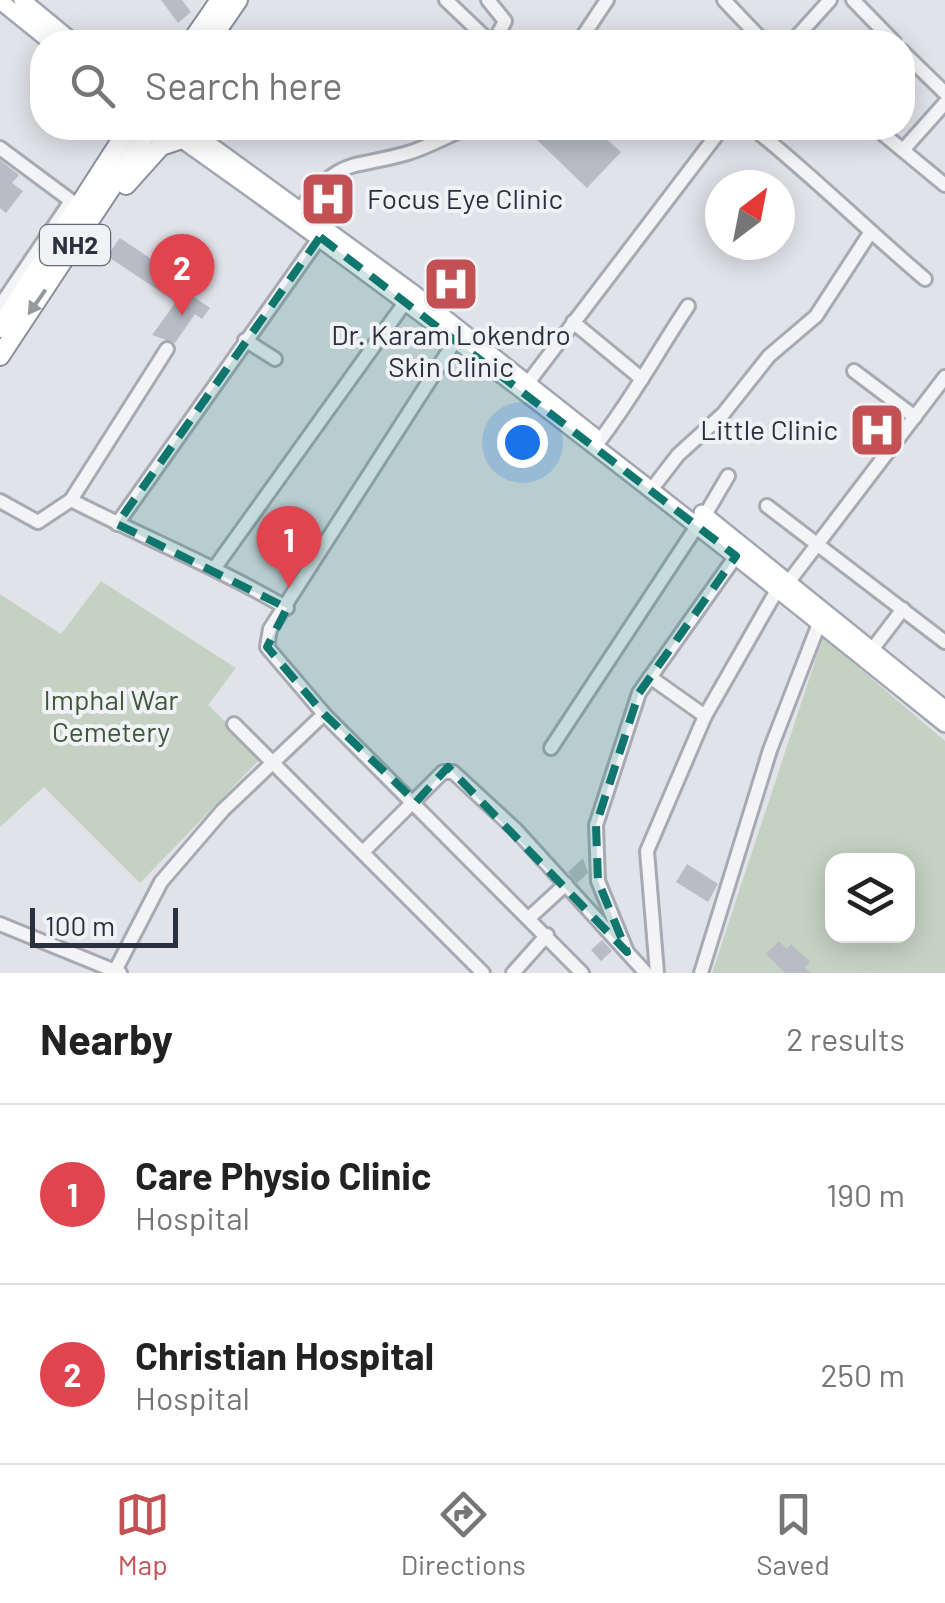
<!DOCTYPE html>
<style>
:root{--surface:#fff;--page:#f6f6f6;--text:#222;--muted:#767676;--line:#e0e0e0;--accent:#c35154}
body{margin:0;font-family:Barlow,sans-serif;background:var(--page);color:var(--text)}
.controls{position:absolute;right:30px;bottom:30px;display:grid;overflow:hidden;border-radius:20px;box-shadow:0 5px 25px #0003}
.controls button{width:90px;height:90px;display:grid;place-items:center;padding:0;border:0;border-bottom:2px solid var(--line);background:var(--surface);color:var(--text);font:50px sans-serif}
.compass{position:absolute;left:705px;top:170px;width:90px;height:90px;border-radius:50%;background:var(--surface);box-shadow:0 5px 25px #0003;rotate:32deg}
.scale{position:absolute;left:30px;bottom:25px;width:148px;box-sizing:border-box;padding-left:10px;border:5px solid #2b303f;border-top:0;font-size:28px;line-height:35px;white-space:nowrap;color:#2b303f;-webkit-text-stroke:8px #f1f2f6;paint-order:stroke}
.you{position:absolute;left:522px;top:442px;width:35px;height:35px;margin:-25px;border:8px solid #fff;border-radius:50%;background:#1a73e8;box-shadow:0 0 0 15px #1a73e833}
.badge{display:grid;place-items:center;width:65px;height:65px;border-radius:50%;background:var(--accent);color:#fff;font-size:32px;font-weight:700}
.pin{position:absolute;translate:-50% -82px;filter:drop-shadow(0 2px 5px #0008)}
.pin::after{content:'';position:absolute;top:52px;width:35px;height:30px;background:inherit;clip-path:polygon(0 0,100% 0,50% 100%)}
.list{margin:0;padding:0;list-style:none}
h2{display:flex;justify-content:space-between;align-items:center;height:130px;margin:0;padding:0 40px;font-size:42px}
h2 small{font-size:32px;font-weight:400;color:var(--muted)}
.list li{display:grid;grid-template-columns:65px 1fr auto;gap:30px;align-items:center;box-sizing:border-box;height:180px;padding:0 40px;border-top:2px solid var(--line)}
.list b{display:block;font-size:38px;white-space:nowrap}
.list p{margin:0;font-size:32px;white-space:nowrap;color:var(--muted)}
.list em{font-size:32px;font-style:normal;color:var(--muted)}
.icon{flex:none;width:55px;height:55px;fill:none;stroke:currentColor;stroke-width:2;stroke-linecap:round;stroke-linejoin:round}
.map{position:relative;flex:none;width:945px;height:973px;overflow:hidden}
.search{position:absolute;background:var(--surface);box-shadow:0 5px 25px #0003;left:30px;right:30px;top:30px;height:110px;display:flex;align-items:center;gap:25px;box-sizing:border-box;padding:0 35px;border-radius:40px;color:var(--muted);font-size:38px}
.sheet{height:490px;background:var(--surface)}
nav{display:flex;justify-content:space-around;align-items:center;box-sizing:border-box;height:140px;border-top:2px solid var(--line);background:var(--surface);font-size:28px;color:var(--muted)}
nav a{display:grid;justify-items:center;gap:5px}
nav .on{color:var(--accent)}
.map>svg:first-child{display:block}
.green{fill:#c5d2c3;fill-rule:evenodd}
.building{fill:#b9bcc5}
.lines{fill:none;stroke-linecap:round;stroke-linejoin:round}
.minor-casing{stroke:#a7aab3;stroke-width:18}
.major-casing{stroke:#a1a6b3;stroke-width:20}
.highway-casing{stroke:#8a8f9e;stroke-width:22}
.minor{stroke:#f4f4f7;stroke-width:12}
.major{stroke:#fff;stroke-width:15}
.highway{stroke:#fff;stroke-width:18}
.oneway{fill:#95989f}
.marked{fill:#0f766e;fill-opacity:0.2;stroke:#0f766e;stroke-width:8;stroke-dasharray:20 12;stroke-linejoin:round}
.labels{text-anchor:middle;stroke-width:8;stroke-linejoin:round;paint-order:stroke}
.shield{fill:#f1f2f6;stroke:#666a76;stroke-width:2.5}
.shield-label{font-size:25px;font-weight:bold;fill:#2b303f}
.poi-label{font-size:28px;fill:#2b303f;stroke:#f1f2f6;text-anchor:start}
.park-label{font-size:28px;fill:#3b5939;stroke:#f1f2f6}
</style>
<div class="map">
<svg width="945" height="973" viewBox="0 0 945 973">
<rect width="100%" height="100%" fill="#e1e3e9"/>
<g class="green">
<polygon points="101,581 236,668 208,705 262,757 140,883 44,787 0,827 0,594 61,634"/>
<path d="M823 637 945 741V973H712ZM832 861H908V936H832Z"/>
</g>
<g class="building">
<polygon points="161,0 182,0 191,12 178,23"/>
<polygon points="549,128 594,128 621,152 587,188 537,140"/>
<polygon points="0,160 19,175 12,183 23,191 6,213 0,208"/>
<polygon points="342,182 350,190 328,213 318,203"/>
<polygon points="120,238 184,281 180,287 210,308 202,319 195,314 175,343 152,335 176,302 107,256"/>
<polygon points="451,269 469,282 454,303 436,290"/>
<polygon points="866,413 886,427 875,443 855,429"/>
<polygon points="583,858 588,873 577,883 568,872"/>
<polygon points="687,864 718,884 708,902 676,882"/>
<polygon points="602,940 612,951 601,961 591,950"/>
<polygon points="779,941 787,949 791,944 810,962 805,967 811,973 785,973 766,954"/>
</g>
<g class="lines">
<g class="minor-casing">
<g id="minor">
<polyline points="446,0 490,42"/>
<polyline points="488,0 505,21 494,42"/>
<polyline points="724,0 764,42"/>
<polyline points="853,0 894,42"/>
<polyline points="579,42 607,0"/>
<polyline points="792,42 830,0"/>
<polyline points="902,51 945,93"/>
<path d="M753 128C813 176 866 229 925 279"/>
<polyline points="876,128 945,185"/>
<polyline points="0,148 74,203"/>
<polyline points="903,150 945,103"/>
<path d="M300 209C344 155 349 170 408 153 428 147 447 136 467 128"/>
<polyline points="0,306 71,201"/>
<polyline points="573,322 642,379"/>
<polyline points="245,340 275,359"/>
<polyline points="455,341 270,629 267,647 324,714 582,973"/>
<polyline points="854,371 915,417"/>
<polyline points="527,384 722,128"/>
<path d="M600 440C633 397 658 351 688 306"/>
<polyline points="651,490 678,455 723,414 769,356 816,316 870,233"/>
<polyline points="71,500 167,349"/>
<path d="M0 501 38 522 71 500C143 537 217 567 287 608"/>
<polyline points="767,506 945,642"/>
<polyline points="705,515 728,476"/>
<polyline points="117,524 320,237"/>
<polyline points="216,566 406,301"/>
<polyline points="787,584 945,377"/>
<polyline points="871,651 903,609"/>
<polyline points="650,677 705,716"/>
<polyline points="234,724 483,973"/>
<polyline points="551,748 699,523"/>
<polyline points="363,852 443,772 453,772 516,830 646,973"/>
<polyline points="530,917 566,884"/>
<polyline points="0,924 120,973"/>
<polyline points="627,952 598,881 596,825 639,693 736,556"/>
<polyline points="115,971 161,882 223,810 324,714"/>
<polyline points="513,973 547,935"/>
<polyline points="657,973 647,851 705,716 777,590"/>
<polyline points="701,973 770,750 822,616"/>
</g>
</g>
<g class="major-casing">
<g id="major">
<polyline points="22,0 73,42"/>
<polyline points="0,1 51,42"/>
<polyline points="187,128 412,292 594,436"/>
<path d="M174 134C439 321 694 521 945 724"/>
<polyline points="702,513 945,709"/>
</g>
</g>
<g class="highway-casing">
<g id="highway">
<polyline points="191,42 220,0"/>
<polyline points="209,42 238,0"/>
<polyline points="139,128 154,133 167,128"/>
<polyline points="126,185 161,146 182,139"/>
<polyline points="0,328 129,128"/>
<polyline points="0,356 148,132"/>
</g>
</g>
<use href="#minor" class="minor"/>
<use href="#major" class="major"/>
<use href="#highway" class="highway"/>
</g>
<defs><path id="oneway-solid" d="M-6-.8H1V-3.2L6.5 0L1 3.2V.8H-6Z" transform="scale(2.5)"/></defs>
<use class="oneway" href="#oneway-solid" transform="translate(37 302) rotate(125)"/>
<path class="marked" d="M320 237 736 556 639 693 596 825 598 881 627 952 448 767 416 802 324 714 267 647 287 608 117 524Z"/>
<defs>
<g id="hospital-square" transform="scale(2.875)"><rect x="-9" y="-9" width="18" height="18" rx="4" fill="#c35154" stroke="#f1f2f6"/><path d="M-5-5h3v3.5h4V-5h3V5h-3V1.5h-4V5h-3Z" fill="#fff"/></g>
</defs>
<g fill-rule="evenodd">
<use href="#hospital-square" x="328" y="199"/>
<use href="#hospital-square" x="451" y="284"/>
<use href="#hospital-square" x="877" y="430"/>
</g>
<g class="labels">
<rect class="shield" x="40" y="225" width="70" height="40" rx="8"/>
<g class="shield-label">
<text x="75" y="254">NH2</text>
</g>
<g class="poi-label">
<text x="367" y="209">Focus Eye Clinic</text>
<text x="451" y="345" text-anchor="middle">Dr. Karam Lokendro<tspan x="451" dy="32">Skin Clinic</tspan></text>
<text x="838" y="440" text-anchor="end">Little Clinic</text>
</g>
<g class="park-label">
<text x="111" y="710">Imphal War<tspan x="111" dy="32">Cemetery</tspan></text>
</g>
</g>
</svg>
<div class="controls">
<button><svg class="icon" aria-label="layers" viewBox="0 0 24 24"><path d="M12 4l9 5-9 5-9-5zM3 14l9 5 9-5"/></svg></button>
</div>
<svg class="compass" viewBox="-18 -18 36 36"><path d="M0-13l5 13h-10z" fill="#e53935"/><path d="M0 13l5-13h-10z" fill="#767676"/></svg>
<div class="scale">100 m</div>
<div class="you"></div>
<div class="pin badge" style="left:289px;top:588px;background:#e0444e">1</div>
<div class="pin badge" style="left:182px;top:316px;background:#e0444e">2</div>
<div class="search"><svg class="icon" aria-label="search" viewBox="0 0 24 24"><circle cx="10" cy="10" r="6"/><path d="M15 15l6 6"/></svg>Search here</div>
</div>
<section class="sheet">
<h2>Nearby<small>2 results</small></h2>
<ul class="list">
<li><span class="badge" style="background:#e0444e">1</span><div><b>Care Physio Clinic</b><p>Hospital</p></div><em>190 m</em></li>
<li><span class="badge" style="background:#e0444e">2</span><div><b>Christian Hospital</b><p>Hospital</p></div><em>250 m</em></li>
</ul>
</section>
<nav>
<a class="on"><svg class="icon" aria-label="map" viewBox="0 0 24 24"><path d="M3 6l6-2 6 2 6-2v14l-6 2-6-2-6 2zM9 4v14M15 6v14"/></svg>Map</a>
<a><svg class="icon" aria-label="directions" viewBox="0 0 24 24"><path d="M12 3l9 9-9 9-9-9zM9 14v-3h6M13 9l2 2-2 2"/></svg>Directions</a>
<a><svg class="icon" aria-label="saved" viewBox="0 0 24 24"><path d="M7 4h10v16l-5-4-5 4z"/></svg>Saved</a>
</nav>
